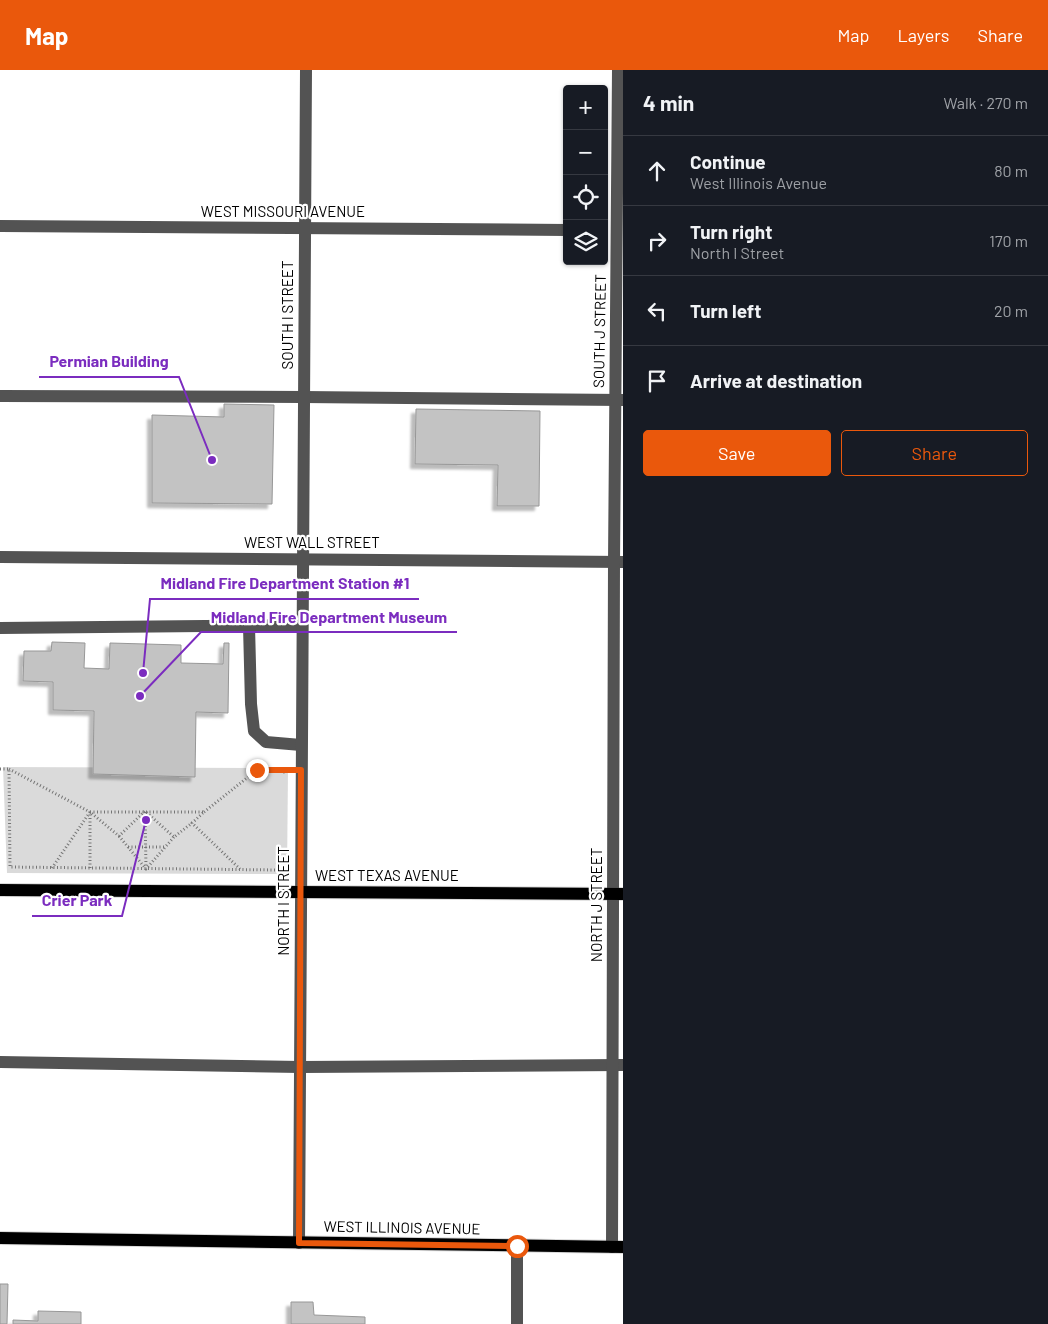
<!DOCTYPE html>
<meta charset="utf-8">
<style>
:root{--surface:#171b24;--page:#20242c;--text:#f1f3f6;--muted:#9ea1a6;--line:#363941;--accent:#ea580c}
body{margin:0;font-family:Barlow,sans-serif;background:var(--page);color:var(--text)}
.controls{position:absolute;right:15px;top:15px;display:grid;overflow:hidden;border-radius:5px;box-shadow:0 1px 4px #0004}
.controls button{width:45px;height:45px;display:grid;place-items:center;padding:0;border:0;border-bottom:1px solid var(--line);background:var(--surface);color:var(--text);font:25px sans-serif}
.stop{position:absolute;width:15px;height:15px;margin:-11px;border:4px solid #ea580c;border-radius:50%;background:#fff}
.stop.end{background:#ea580c;border-color:#fff;box-shadow:0 1px 5px #0008}
.list{margin:0;padding:0;list-style:none}
h2{display:flex;justify-content:space-between;align-items:center;height:65px;margin:0;padding:0 20px;font-size:21px}
h2 small{font-size:16px;font-weight:400;color:var(--muted)}
.list li{display:grid;grid-template-columns:32px 1fr auto;gap:15px;align-items:center;box-sizing:border-box;height:70px;padding:0 20px;border-top:1px solid var(--line)}
.list b{display:block;font-size:19px;white-space:nowrap}
.list p{margin:0;font-size:16px;white-space:nowrap;color:var(--muted)}
.list em{font-size:16px;font-style:normal;color:var(--muted)}
.actions{display:flex;gap:10px;padding:15px 20px}
.actions a{flex:1;padding:11px 0;border:1px solid var(--accent);border-radius:5px;text-align:center;font-size:18px;color:var(--accent)}
.actions .main{background:var(--accent);color:#fff}
.icon{flex:none;width:28px;height:28px;fill:none;stroke:currentColor;stroke-width:2;stroke-linecap:round;stroke-linejoin:round}
.map{position:relative;flex:none;width:623px;height:1254px;overflow:hidden}
header{display:flex;align-items:center;gap:30px;box-sizing:border-box;height:70px;padding:0 25px;background:var(--accent);color:#fff}
header strong{font-size:24px}
nav{display:flex;gap:28px;margin-inline-start:auto;font-size:18px}
main{display:flex}
aside{flex:1;background:var(--surface)}
.map>svg:first-child{display:block}
.green{fill:#dadada}
.building{fill:#c3c3c3;stroke:#979797;filter:url(#shadow)}
.lines{fill:none;stroke-linecap:round;stroke-linejoin:round}
.major-casing{stroke:#dbdbdb;stroke-width:14}
.path{stroke:#757575;stroke-width:3;stroke-dasharray:1 2.5;stroke-linecap:butt}
.minor{stroke:#535353;stroke-width:12}
.major{stroke:#000;stroke-width:12}
.route{stroke:#ea580c;stroke-width:6}
.labels{text-anchor:middle;stroke-width:4.5;stroke-linejoin:round;paint-order:stroke}
.street-label{font-size:15px;fill:#000;stroke:#fff}
.leader{fill:none;stroke:#7b2cbf;stroke-width:2}
.callout-dot{fill:#7b2cbf;stroke:#fff;stroke-width:2}
.callout-label{font-size:16px;text-anchor:middle;font-weight:bold;fill:#7b2cbf;stroke:#fff;stroke-width:4.5;stroke-linejoin:round;paint-order:stroke}
</style>
<header>
<strong>Map</strong>
<nav><a>Map</a><a>Layers</a><a>Share</a></nav>
</header>
<main>
<div class="map">
<svg width="623" height="1254" viewBox="0 0 623 1254">
<defs>
<filter id="shadow"><feDropShadow dx="-4.5" dy="4.5" stdDeviation="1" flood-color="#0004"/></filter>
</defs>
<rect width="100%" height="100%" fill="#fff"/>
<polygon class="green" points="3,697 288,698 287,804 7,803"/>
<g class="building">
<polygon points="224,334 274,335 272,434 152,433 152,345 224,347"/>
<polygon points="416,339 540,341 539,436 497,436 498,395 415,394"/>
<polygon points="52,572 85,573 84,598 109,599 110,573 181,575 181,593 223,594 224,573 229,573 228,643 196,642 195,707 93,704 94,641 53,640 53,612 23,611 24,581 51,581"/>
<polygon points="0,1214 8,1214 7,1254 0,1254"/>
<polygon points="291,1232 313,1232 314,1245 365,1247 365,1254 291,1254"/>
<polygon points="38,1241 81,1242 81,1254 13,1254 13,1250 38,1251"/>
</g>
<g class="lines">
<g class="major-casing">
<g id="major">
<polyline points="0,820 623,824"/>
<polyline points="0,1168 623,1177"/>
</g>
</g>
<g class="path">
<polyline points="0,699 9,699 10,797 279,800 284,797 285,794"/>
<polyline points="9,699 90,742"/>
<polyline points="285,703 283,700 277,699 288,699"/>
<polyline points="145,742 146,798"/>
<polyline points="204,742 257,700 277,699"/>
<polyline points="119,766 146,799 174,767"/>
<polyline points="128,777 165,777"/>
<polyline points="52,798 90,742 119,766 145,741 174,767 192,753"/>
<polyline points="90,798 90,742 204,742 192,753 240,799"/>
</g>
<g class="minor">
<polyline points="0,156 567,160"/>
<polyline points="0,326 303,327 623,330"/>
<polyline points="0,487 623,492"/>
<polyline points="249,556 251,634 254,661 266,672 301,675"/>
<polyline points="0,558 302,555"/>
<polyline points="0,992 300,997 623,995"/>
<polyline points="299,1173 306,0"/>
<polyline points="612,1177 614,492 618,0"/>
<polyline points="517,1254 517,1176"/>
</g>
<use href="#major" class="major"/>
</g>
<g class="lines">
<polyline class="route" points="257,700 301,700 299,1173 517,1176"/>
</g>
<g class="labels">
<g class="street-label">
<text x="283" y="147">WEST MISSOURI AVENUE</text>
<text transform="translate(288 245) rotate(-90)" y="5">SOUTH I STREET</text>
<text transform="translate(600 261) rotate(-89)" y="5">SOUTH J STREET</text>
<text x="312" y="478">WEST WALL STREET</text>
<text x="387" y="811">WEST TEXAS AVENUE</text>
<text transform="translate(284 831) rotate(-90)" y="5">NORTH I STREET</text>
<text transform="translate(597 835) rotate(-90)" y="5">NORTH J STREET</text>
<text transform="translate(402 1158) rotate(1)" y="5">WEST ILLINOIS AVENUE</text>
</g>
</g>
<path class="leader" d="M212 390L179 307H39M143 603L150 529H419M140 626L201 562H457M146 750L122 846H32"/>
<g class="callout-dot">
<circle cx="212" cy="390" r="5"/>
<circle cx="143" cy="603" r="5"/>
<circle cx="140" cy="626" r="5"/>
<circle cx="146" cy="750" r="5"/>
</g>
<g class="callout-label">
<text x="109" y="297">Permian Building</text>
<text x="285" y="519">Midland Fire Department Station #1</text>
<text x="329" y="553">Midland Fire Department Museum</text>
<text x="77" y="836">Crier Park</text>
</g>
</svg>
<div class="controls">
<button>+</button>
<button>−</button>
<button><svg class="icon" aria-label="locate" viewBox="0 0 24 24"><circle cx="12" cy="12" r="6"/><path d="M12 2v4M12 18v4M2 12h4M18 12h4"/></svg></button>
<button><svg class="icon" aria-label="layers" viewBox="0 0 24 24"><path d="M12 4l9 5-9 5-9-5zM3 14l9 5 9-5"/></svg></button>
</div>
<div class="stop" style="left:517px;top:1176px"></div>
<div class="stop end" style="left:257px;top:700px"></div>
</div>
<aside>
<h2>4 min<small>Walk · 270 m</small></h2>
<ul class="list">
<li><svg class="icon" aria-label="ahead" viewBox="0 0 24 24"><path d="M12 20V5M6 11l6-6 6 6"/></svg><div><b>Continue</b><p>West Illinois Avenue</p></div><em>80 m</em></li>
<li><svg class="icon" aria-label="right" viewBox="0 0 24 24"><path d="M7 20v-9h11M14 6l5 5-5 5"/></svg><div><b>Turn right</b><p>North I Street</p></div><em>170 m</em></li>
<li><svg class="icon" aria-label="left" viewBox="0 0 24 24"><path d="M17 20v-9H6M10 6l-5 5 5 5"/></svg><div><b>Turn left</b></div><em>20 m</em></li>
<li><svg class="icon" aria-label="arrive" viewBox="0 0 24 24"><path d="M6 21V4h12l-3 4 3 4H6"/></svg><div><b>Arrive at destination</b></div></li>
</ul>
<div class="actions"><a class="main">Save</a><a>Share</a></div>
</aside>
</main>
